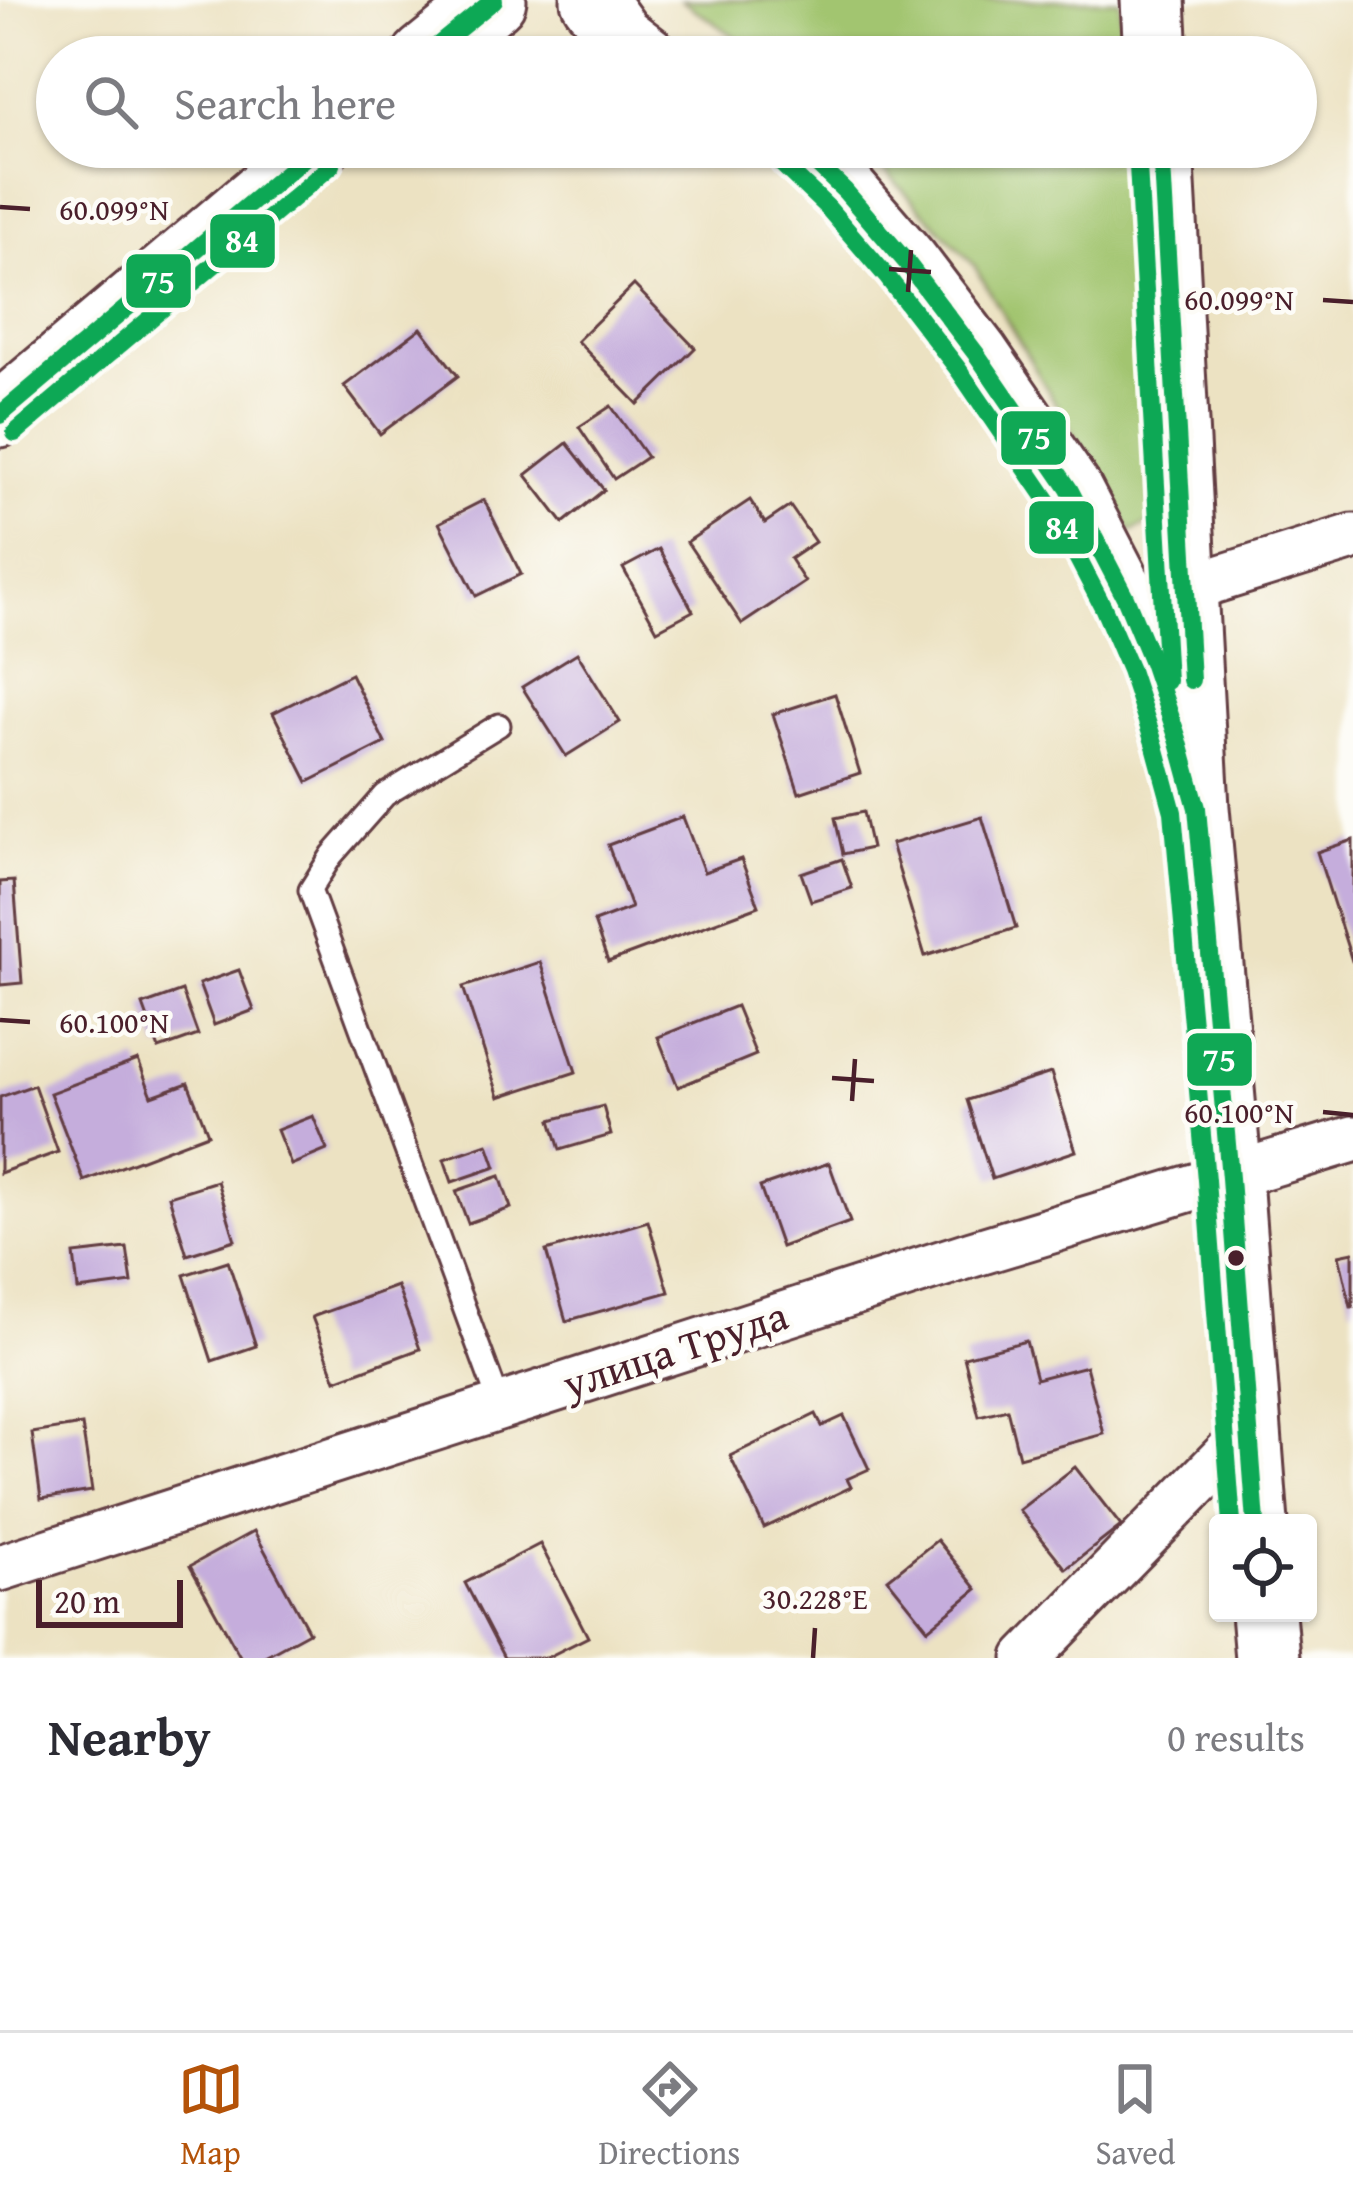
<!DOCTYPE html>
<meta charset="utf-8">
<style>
:root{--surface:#fff;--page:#f2f2f3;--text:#2b2b33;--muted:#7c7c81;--line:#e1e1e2;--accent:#b45309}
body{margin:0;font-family:"Gentium Book Plus",serif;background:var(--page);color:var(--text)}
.controls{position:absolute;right:36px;bottom:36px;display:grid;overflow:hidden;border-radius:12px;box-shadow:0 3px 9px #0004}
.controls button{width:108px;height:108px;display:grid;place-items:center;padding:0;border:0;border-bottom:3px solid var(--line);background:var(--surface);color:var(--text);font:60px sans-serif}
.scale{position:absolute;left:36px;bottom:30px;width:147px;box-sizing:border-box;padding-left:12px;border:6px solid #4a1f2b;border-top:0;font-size:33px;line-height:42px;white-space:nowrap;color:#4a1f2b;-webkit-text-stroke:9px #fdfcf7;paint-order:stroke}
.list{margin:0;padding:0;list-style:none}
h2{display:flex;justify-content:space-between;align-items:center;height:156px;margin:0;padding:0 48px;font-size:51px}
h2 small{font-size:39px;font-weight:400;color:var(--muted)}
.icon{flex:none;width:66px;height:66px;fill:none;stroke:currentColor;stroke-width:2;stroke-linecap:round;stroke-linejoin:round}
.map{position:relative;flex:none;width:1353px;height:1658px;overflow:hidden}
.search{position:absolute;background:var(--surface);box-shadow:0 3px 9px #0004;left:36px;right:36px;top:36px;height:132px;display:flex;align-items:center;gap:30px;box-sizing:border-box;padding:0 42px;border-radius:66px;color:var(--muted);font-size:45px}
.sheet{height:372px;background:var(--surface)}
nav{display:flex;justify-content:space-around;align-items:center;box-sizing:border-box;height:168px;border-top:3px solid var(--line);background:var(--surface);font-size:33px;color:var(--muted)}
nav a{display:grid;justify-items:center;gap:6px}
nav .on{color:var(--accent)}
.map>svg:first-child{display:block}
.green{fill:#a2c56f;stroke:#76724d;stroke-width:3}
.building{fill:#c5addc}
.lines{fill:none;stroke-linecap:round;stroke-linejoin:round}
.lane-casing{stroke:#623c42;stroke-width:27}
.street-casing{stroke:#623c42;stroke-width:51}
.secondary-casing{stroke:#623c42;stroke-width:69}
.lane{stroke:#fff;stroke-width:21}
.street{stroke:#fff;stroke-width:45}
.secondary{stroke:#fff;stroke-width:63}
.bus-1-casing{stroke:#fdfcf7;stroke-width:27}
.bus-2-casing{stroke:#fdfcf7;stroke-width:27}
.bus-1{stroke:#10a855;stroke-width:18}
.bus-2{stroke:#10a855;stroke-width:18}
.ticks{fill:none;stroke:#4a1f2b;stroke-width:4.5}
.bus-dot{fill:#4a1f2b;stroke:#fdfcf7;stroke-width:4.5}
.labels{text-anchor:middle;stroke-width:9;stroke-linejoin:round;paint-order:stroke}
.street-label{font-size:42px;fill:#4a1f2b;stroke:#fdfcf7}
.ticks-label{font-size:30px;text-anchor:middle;fill:#4a1f2b;stroke:#fdfcf7;stroke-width:9;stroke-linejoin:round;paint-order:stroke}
.line-badge{stroke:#fdfcf7;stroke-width:4.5}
.badge-label{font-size:33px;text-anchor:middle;font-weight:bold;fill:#fff}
</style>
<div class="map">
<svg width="1353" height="1658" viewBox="0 0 1353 1658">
<rect width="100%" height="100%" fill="#fdfcf7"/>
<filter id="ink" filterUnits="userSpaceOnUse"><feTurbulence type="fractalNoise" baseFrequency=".00833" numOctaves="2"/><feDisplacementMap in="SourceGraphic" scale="24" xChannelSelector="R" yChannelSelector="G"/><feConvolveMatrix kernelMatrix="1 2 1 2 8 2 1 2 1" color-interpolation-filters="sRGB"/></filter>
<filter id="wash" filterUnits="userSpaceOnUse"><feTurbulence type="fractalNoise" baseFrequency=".004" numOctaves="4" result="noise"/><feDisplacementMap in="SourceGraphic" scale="48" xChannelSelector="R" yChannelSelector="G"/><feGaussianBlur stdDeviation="2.7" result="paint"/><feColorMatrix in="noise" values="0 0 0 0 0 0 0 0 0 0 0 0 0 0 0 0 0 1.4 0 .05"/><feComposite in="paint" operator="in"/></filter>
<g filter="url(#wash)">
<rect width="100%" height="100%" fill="#ece2c2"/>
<g class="green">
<polygon points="681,0 1120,0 1123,57 765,57"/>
<polygon points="862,147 1129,147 1152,523 1131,532 974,265"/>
</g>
<g id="blocks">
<g class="building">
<polygon points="634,285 695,348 638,404 577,341"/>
<polygon points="421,328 458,376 380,434 344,386"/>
<polygon points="611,406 647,457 614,479 579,427"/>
<polygon points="567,443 604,490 563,523 526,475"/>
<polygon points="484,500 521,574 476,596 439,523"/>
<polygon points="750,500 765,523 790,506 815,542 790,559 805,582 742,624 687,542"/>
<polygon points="659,549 693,611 657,630 623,568"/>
<polygon points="577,653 620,722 566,756 522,687"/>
<polygon points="351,674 385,743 308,782 273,713"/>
<polygon points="835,694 860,773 799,793 773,714"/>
<polygon points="863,812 871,848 843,854 835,818"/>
<polygon points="683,817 704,872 741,859 759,906 608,962 594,922 631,908 608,845"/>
<polygon points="982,817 1016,928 925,956 891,844"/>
<polygon points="1353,840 1353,961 1352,961 1317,852"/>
<polygon points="842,859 852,888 811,901 801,873"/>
<polygon points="14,881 22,983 0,985 0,882"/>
<polygon points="540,962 576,1072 499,1097 463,987"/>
<polygon points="239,970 254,1010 214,1025 199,984"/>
<polygon points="182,991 198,1035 159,1049 143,1005"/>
<polygon points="736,1006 756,1055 678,1087 658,1037"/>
<polygon points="138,1060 152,1096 188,1083 208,1134 84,1181 50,1093"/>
<polygon points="1051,1073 1076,1151 992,1179 967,1100"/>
<polygon points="34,1085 58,1152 0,1173 0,1097"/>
<polygon points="603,1106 611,1135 560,1150 551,1120"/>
<polygon points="313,1116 327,1150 291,1165 277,1130"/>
<polygon points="488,1144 496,1167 452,1182 444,1159"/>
<polygon points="829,1163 850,1222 781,1247 760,1187"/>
<polygon points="500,1176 511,1208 468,1223 456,1191"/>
<polygon points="217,1181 235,1240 187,1255 169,1196"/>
<polygon points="648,1221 669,1292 566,1321 546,1251"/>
<polygon points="127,1248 132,1283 78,1290 74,1254"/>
<polygon points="1353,1252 1353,1307 1351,1307 1339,1255"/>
<polygon points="228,1261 256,1346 212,1361 184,1275"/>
<polygon points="397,1286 420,1349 336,1380 312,1317"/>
<polygon points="1026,1341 1036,1379 1086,1366 1104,1434 1019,1457 1007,1409 979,1416 964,1357"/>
<polygon points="816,1414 822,1426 844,1416 869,1469 847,1479 851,1487 764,1528 730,1456"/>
<polygon points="82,1425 92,1491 41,1499 32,1433"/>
<polygon points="1075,1467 1121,1526 1066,1569 1019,1510"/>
<polygon points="254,1531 309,1632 261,1658 241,1658 190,1566"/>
<polygon points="937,1540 977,1589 928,1629 888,1579"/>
<polygon points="540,1544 588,1637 546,1658 504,1658 465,1583"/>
</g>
</g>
</g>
<g filter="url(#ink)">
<use href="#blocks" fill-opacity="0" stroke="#623c42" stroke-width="3"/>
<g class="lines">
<g class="lane-casing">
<polyline id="lane" points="499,725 385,795 332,855 310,890 500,1405"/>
</g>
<g class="street-casing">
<g id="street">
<polyline points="1186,589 1353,537"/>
<polyline points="0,1568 972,1254 1353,1139"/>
<polyline points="1027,1658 1249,1431"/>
</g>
</g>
<g class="secondary-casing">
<g id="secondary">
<polyline points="593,0 620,37 646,57"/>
<polyline points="1153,0 1156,57"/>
<polyline points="424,57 494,0"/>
<polyline points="799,147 845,191 907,263 977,355 1069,489 1125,597 1174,725"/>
<polyline points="1161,147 1197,808 1230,1178 1256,1523"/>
<polyline points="0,415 317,147"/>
<polyline points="1263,1613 1267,1658"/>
</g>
</g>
<use href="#lane" class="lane"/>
<use href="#street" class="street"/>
<use href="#secondary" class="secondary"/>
<g class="bus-1-casing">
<g id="bus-1">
<polyline points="424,57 494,0"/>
<polyline points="799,147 845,191 907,263 977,355 1069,489 1125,597 1152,662 1178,739 1197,808 1230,1178 1256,1523"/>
<polyline points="1161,147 1191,680"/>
<polyline points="0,415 317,147"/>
</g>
</g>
<g class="bus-2-casing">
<g id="bus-2">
<polyline points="1137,148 1167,681"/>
<polyline points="782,164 828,208 888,278 958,369 1048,501 1103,607 1130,670 1155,746 1173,812 1206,1180 1232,1523"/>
<polyline points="15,433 332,165"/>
</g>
</g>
<use href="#bus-1" class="bus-1"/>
<use href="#bus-2" class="bus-2"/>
</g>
</g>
<path class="ticks" d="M0 207 30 209M889 269 931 272M908 292 911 250M1323 300 1353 302M0 1020 30 1022M832 1078 874 1081M852 1101 855 1059M1323 1112 1353 1115M813 1658 815 1628"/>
<circle class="bus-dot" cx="1236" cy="1258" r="10"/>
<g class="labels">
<g class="street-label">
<text transform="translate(675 1349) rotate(-18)" y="15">улица Труда</text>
</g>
</g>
<g class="ticks-label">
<text x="114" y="220">60.099°N</text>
<text x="1239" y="310">60.099°N</text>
<text x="114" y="1033">60.100°N</text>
<text x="1239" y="1123">60.100°N</text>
<text x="815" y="1609">30.228°E</text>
</g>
<g class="line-badge">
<rect x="208" y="212" width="69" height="58" rx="12" fill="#10a855"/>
<rect x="124" y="252" width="69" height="58" rx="12" fill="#10a855"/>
<rect x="999" y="409" width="69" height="58" rx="12" fill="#10a855"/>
<rect x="1027" y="499" width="69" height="57" rx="12" fill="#10a855"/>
<rect x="1185" y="1031" width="69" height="57" rx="12" fill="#10a855"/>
</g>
<g class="badge-label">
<text x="242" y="252">84</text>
<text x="158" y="293">75</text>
<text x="1034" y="449">75</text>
<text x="1062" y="539">84</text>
<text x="1219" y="1071">75</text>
</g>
</svg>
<div class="controls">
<button><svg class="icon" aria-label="locate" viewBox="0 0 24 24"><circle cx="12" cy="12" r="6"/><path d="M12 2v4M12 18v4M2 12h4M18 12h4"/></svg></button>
</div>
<div class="scale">20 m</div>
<div class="search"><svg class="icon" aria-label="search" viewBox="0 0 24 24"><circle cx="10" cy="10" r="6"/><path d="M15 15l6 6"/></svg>Search here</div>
</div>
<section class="sheet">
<h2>Nearby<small>0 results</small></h2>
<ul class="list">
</ul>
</section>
<nav>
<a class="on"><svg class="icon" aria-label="map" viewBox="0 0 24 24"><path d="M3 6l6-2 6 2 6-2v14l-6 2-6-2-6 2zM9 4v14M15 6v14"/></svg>Map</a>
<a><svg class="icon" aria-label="directions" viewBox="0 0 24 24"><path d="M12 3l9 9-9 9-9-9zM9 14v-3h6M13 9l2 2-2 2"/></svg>Directions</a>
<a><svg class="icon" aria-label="saved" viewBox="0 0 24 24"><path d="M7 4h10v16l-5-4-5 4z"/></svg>Saved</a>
</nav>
